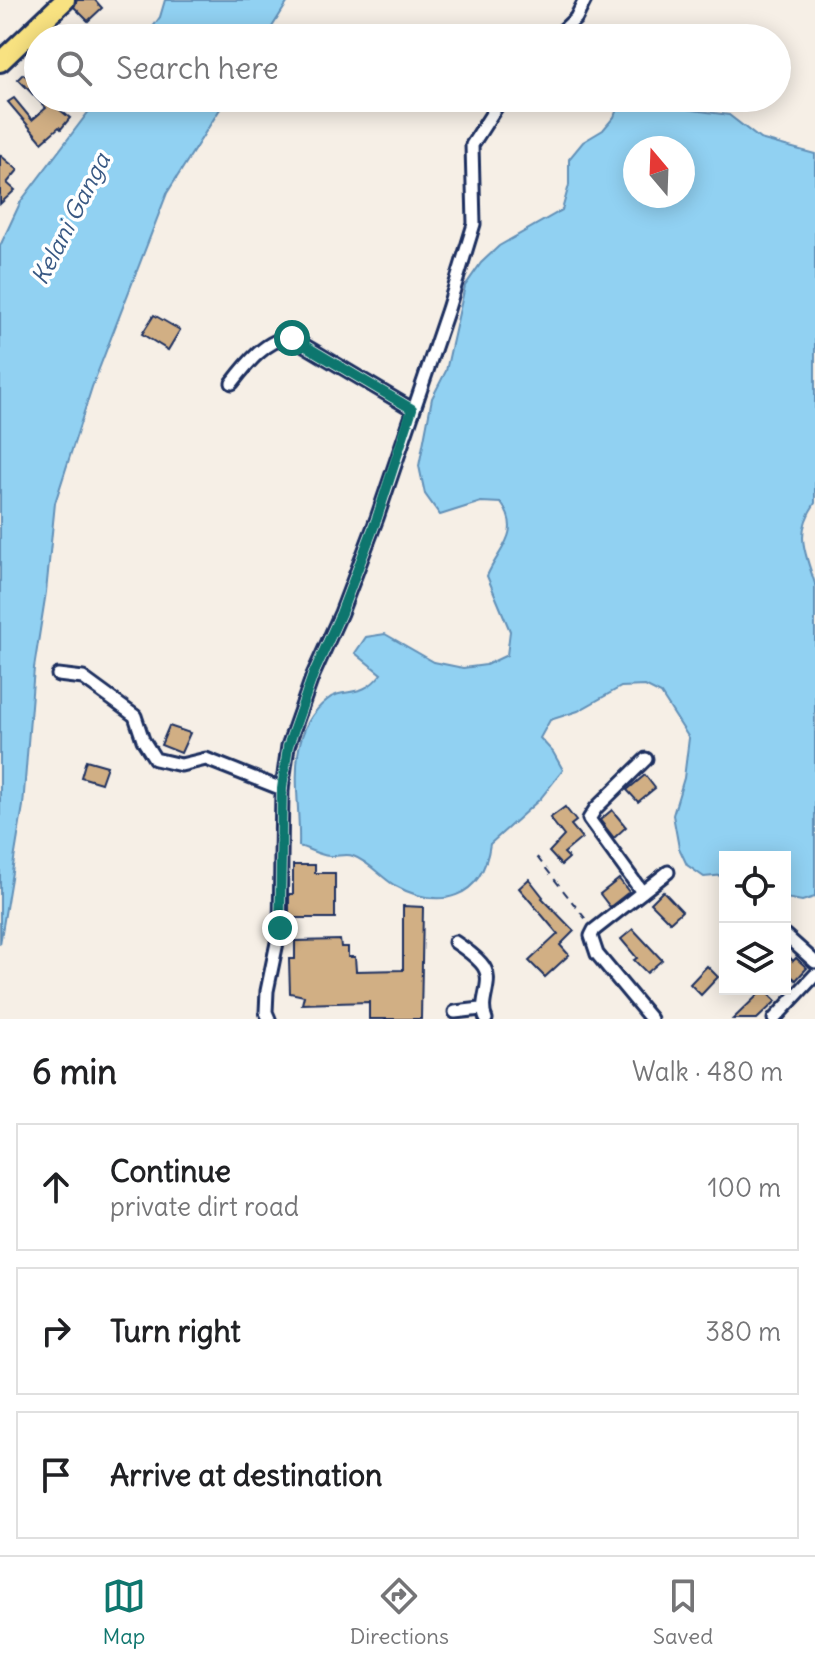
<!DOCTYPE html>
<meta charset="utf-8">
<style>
:root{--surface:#fff;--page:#f2f2f2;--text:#202124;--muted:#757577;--line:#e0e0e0;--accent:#0f766e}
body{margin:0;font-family:Delius,sans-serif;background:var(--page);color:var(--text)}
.controls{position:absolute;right:24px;bottom:24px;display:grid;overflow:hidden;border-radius:0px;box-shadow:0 4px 20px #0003}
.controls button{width:72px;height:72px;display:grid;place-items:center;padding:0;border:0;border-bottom:2px solid var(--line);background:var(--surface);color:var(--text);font:40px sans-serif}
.compass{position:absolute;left:623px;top:136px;width:72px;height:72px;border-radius:50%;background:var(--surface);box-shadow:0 4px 20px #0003;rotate:341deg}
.stop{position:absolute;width:24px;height:24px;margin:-18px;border:6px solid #0f766e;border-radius:50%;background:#fff}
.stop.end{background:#0f766e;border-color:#fff;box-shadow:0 2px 8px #0008}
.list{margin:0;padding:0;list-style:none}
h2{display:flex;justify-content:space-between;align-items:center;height:104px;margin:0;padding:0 32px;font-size:34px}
h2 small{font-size:26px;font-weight:400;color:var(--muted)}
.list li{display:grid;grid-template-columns:52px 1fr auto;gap:24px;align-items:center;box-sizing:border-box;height:128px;margin:0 16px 16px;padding:0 16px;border:2px solid var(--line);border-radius:0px}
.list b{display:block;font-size:30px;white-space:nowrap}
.list p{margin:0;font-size:26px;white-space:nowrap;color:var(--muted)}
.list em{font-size:26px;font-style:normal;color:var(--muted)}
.icon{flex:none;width:44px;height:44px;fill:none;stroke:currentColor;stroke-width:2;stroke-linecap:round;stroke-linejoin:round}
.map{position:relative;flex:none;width:815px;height:1019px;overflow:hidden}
.search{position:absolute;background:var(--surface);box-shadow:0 4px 20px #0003;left:24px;right:24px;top:24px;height:88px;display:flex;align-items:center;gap:20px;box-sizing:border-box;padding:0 28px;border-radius:44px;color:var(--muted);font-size:30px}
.sheet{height:536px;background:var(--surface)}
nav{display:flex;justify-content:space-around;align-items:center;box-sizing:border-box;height:112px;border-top:2px solid var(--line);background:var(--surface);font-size:22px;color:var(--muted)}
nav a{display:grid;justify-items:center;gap:4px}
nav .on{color:var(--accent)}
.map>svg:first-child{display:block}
.water{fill:#91d1f2;stroke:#6290b7;stroke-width:2;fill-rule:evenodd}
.building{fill:#d1af84;stroke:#1b2f5e;stroke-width:2}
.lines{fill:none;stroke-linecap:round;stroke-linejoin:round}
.minor-casing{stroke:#1b2f5e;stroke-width:17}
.primary-casing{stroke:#1b2f5e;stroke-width:24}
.path{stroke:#1b2f5e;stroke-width:2;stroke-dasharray:8 6;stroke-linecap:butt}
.minor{stroke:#fff;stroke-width:11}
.primary{stroke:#f8e281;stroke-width:18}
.route{stroke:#0f766e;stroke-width:10}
.labels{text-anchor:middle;stroke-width:7;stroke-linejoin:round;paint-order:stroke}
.water-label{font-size:24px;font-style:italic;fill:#385883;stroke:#fff}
</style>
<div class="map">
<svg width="815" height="1019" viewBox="0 0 815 1019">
<rect width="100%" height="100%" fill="#f6efe6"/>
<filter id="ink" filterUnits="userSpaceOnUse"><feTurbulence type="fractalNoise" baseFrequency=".0125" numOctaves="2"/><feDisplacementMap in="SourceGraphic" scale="16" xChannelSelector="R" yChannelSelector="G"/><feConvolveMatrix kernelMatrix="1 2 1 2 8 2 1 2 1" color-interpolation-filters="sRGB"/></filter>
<g filter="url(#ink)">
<g class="water">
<polygon points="165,0 289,0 265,38 145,38 160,17"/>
<polygon points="99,98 227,98 167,193 92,387 55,503 46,592 34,668 23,806 0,944 0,246 21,201"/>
<path d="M621 98H661L679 108 729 115 760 139 815 154V503C794 534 805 551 815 584V897L802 901 785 898V857H725V875L704 877 687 865 679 848 673 815 684 778 689 738 661 694 645 686 621 687 578 711 550 720 540 738 553 752 563 770 540 799 490 844C482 899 441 911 394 885 381 877 368 861 353 856 346 853 336 857 329 856 319 855 309 849 299 846 301 796 282 736 327 700 345 686 361 700 381 674L355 653 366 637 385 634 434 662 463 668 486 665 507 655 510 631 487 576C499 548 523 533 501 503L481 502 440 515 425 494 419 466 432 398 446 371 465 286 481 263 499 246 562 210 569 185V159L583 142 603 130 614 117ZM683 148V196H635V148Z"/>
</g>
<g class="building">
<polygon points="77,0 95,0 102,8 88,21 74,7"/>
<polygon points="38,69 38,98 45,98 70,118 61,129 59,127 42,142 8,102 14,98 32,120 46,108 18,79 23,74 27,77"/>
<polygon points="0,155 18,170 7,183 15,190 0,204"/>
<polygon points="154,315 180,330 168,350 142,334"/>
<polygon points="169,726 190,733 181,753 161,745"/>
<polygon points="86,760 107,766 101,783 81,777"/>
<polygon points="645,775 655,788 638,802 627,790"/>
<polygon points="565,807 576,821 571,825 582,838 564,853 569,858 561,865 549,852 564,836 550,818"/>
<polygon points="612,810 626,827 614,838 600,820"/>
<polygon points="293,865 315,865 315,873 335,873 335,918 289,918 289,894 293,894"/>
<polygon points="529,879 543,897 542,898 574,931 560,945 569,955 545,977 529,961 558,934 519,888"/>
<polygon points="619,879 629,892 610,907 600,894"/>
<polygon points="663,891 682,911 670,922 651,903"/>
<polygon points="403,906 423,907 421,1019 369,1019 369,1002 302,1004 304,996 290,993 289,959 295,959 295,941 340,940 341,947 348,947 348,957 355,957 356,971 403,970"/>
<polygon points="633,929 662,960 647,973 634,960 637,958 621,939"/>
<polygon points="785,952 793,961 796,958 807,968 796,980 790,975 785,980"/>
<polygon points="707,966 718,977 701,995 690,984"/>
<polygon points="764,989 776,989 770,995 776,1001 757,1019 733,1019"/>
</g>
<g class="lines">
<g class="minor-casing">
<g id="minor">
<polyline points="555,38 576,18 585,0"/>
<path d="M232 383C245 366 268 336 292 338L412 409"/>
<polyline points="58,675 83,678 135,716 143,740 155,759 181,765 206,759 282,789"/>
<polyline points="642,892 589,819 596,808 646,759"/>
<polyline points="785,935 815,962"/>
<path d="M455 942C464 948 474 955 481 963 497 981 477 1000 486 1019"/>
<polyline points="455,1012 481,1009"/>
<polyline points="269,1019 266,1012 267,991 280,928 282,789 288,746 313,675 341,613 377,518 448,309 474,224 472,145 502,98"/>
<polyline points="651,1019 597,954 591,936 594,930 668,872"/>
<polyline points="774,1019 815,975"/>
</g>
</g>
<g class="primary-casing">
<polyline id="primary" points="0,62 65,0"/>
</g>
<polyline class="path" points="537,857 588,922"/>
<use href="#minor" class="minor"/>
<use href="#primary" class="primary"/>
</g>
</g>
<g class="lines" filter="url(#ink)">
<polyline class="route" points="280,928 282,789 288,746 313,675 341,613 377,518 412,409 292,338"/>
</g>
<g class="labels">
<g class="water-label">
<text transform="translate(71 219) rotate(-63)" y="8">Kelani Ganga</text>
</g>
</g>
</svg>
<div class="controls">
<button><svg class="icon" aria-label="locate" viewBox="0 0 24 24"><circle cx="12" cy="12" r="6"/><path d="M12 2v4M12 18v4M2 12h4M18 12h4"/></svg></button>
<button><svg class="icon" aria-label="layers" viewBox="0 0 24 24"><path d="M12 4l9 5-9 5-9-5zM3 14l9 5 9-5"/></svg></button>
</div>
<svg class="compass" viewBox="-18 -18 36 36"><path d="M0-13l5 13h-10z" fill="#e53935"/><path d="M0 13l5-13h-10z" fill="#757577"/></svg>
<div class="stop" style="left:292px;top:338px"></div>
<div class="stop end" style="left:280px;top:928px"></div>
<div class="search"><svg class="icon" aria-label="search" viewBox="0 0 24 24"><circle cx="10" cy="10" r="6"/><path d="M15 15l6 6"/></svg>Search here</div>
</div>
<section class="sheet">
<h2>6 min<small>Walk · 480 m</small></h2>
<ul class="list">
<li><svg class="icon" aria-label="ahead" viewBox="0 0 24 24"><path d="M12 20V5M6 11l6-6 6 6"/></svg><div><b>Continue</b><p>private dirt road</p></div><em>100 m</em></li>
<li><svg class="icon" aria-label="right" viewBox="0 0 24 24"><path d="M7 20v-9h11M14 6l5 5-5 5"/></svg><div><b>Turn right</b></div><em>380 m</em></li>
<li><svg class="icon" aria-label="arrive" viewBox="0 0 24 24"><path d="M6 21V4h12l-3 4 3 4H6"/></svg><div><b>Arrive at destination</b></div></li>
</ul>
</section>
<nav>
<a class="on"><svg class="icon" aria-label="map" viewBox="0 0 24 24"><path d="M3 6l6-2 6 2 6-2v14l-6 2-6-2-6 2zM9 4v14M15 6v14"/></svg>Map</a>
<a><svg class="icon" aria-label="directions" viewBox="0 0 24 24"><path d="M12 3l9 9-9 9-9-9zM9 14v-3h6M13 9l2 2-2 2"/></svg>Directions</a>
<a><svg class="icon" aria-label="saved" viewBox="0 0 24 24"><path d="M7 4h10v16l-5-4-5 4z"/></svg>Saved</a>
</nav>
